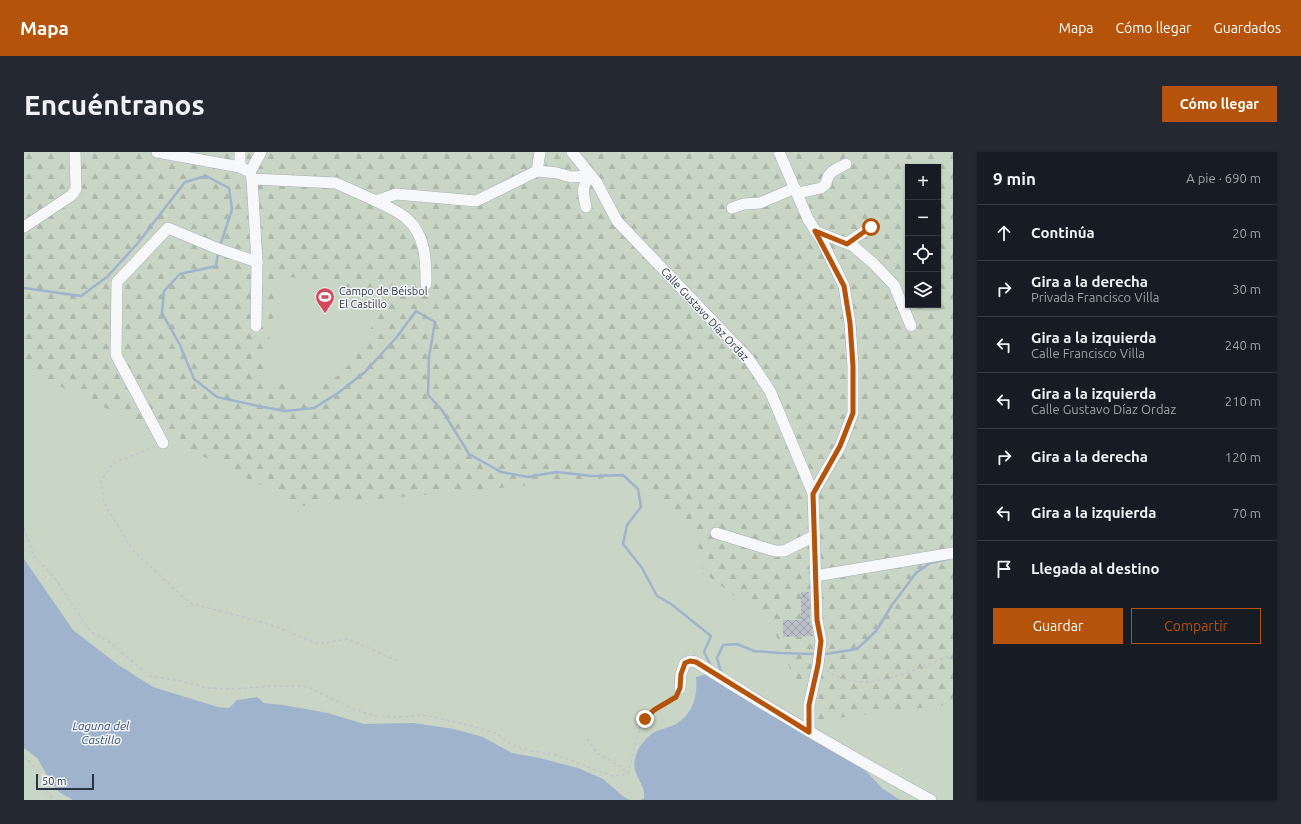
<!DOCTYPE html>
<html lang="es">
<meta charset="utf-8">
<style>
:root{--surface:#171b24;--page:#242831;--text:#f1f3f6;--muted:#9ea1a6;--line:#363941;--accent:#b45309}
body{margin:0;font-family:Ubuntu,sans-serif;background:var(--page);color:var(--text)}
.controls{position:absolute;right:12px;top:12px;display:grid;overflow:hidden;border-radius:0px;box-shadow:0 1px 3px #0004}
.controls button{width:36px;height:36px;display:grid;place-items:center;padding:0;border:0;border-bottom:1px solid var(--line);background:var(--surface);color:var(--text);font:20px sans-serif}
.scale{position:absolute;left:12px;bottom:10px;width:58px;box-sizing:border-box;padding-left:4px;border:2px solid #2b3445;border-top:0;font-size:11px;line-height:14px;white-space:nowrap;color:#2b3445;-webkit-text-stroke:3px #f4f6f9;paint-order:stroke}
.stop{position:absolute;width:12px;height:12px;margin:-9px;border:3px solid #b45309;border-radius:50%;background:#fff}
.stop.end{background:#b45309;border-color:#fff;box-shadow:0 1px 4px #0008}
.list{margin:0;padding:0;list-style:none}
h2{display:flex;justify-content:space-between;align-items:center;height:52px;margin:0;padding:0 16px;font-size:17px}
h2 small{font-size:13px;font-weight:400;color:var(--muted)}
.list li{display:grid;grid-template-columns:26px 1fr auto;gap:12px;align-items:center;box-sizing:border-box;height:56px;padding:0 16px;border-top:1px solid var(--line)}
.list b{display:block;font-size:15px;white-space:nowrap}
.list p{margin:0;font-size:13px;white-space:nowrap;color:var(--muted)}
.list em{font-size:13px;font-style:normal;color:var(--muted)}
.actions{display:flex;gap:8px;padding:12px 16px}
.actions a{flex:1;padding:9px 0;border:1px solid var(--accent);border-radius:0px;text-align:center;font-size:14px;color:var(--accent)}
.actions .main{background:var(--accent);color:#fff}
.icon{flex:none;width:22px;height:22px;fill:none;stroke:currentColor;stroke-width:2;stroke-linecap:round;stroke-linejoin:round}
.map{position:relative;flex:none;width:929px;height:648px;overflow:hidden;border-radius:0px}
header{display:flex;align-items:center;gap:24px;box-sizing:border-box;height:56px;padding:0 20px;background:var(--accent);color:#fff}
header strong{font-size:19px}
nav{display:flex;gap:22px;margin-inline-start:auto;font-size:14px}
.intro{display:flex;align-items:center;justify-content:space-between;box-sizing:border-box;height:96px;padding:0 24px}
h1{margin:0;font-size:28px}
.button{padding:10px 18px;border-radius:0px;background:var(--accent);color:#fff;font-size:14px;font-weight:700}
main{display:flex;gap:24px;padding:0 24px}
aside{flex:1;background:var(--surface);border-radius:0px;box-shadow:0 1px 3px #0004}
.map>svg:first-child{display:block}
.forest{fill:url(#forest-firs);fill-rule:evenodd}
.green{fill:#c9d6c5}
.water{fill:#9fb4cc}
.lines{fill:none;stroke-linecap:round;stroke-linejoin:round}
.stream{stroke:#9fb4cc;stroke-width:2.5}
.building{fill:url(#building-cross-hatch)}
.minor-casing{stroke:#a9aeb7;stroke-width:12}
.path{stroke:#c2c5cb;stroke-width:1.5;stroke-dasharray:3 3;stroke-linecap:butt}
.minor{stroke:#f7f8fa;stroke-width:11}
.route{stroke:#b45309;stroke-width:5}
.labels{text-anchor:middle;stroke-width:3;stroke-linejoin:round;paint-order:stroke}
.poi-label{font-size:11px;fill:#2b3445;stroke:#f4f6f9;text-anchor:start}
.street-label{font-size:11px;fill:#2b3445;stroke:#f4f6f9}
.water-label{font-size:12px;font-style:italic;fill:#34527a;stroke:#f4f6f9}
</style>
<header>
<strong>Mapa</strong>
<nav><a>Mapa</a><a>Cómo llegar</a><a>Guardados</a></nav>
</header>
<div class="intro"><h1>Encuéntranos</h1><a class="button">Cómo llegar</a></div>
<main>
<div class="map">
<svg width="929" height="648" viewBox="0 0 929 648">
<defs>
<pattern id="forest-firs" width="22" height="20" patternUnits="userSpaceOnUse"><rect width="22" height="20" fill="#c9d6c5"/><path d="M5 1l3.5 6h-7zM16 11l3.5 6h-7z" fill="#adb8ab"/></pattern>
<pattern id="building-cross-hatch" width="8" height="8" patternUnits="userSpaceOnUse"><rect width="8" height="8" fill="#bbc0ca"/><path d="M0 0l8 8M0 8l8-8" fill="none" stroke="#989da6"/></pattern>
</defs>
<rect width="100%" height="100%" fill="#e4e7ec"/>
<path class="forest" d="M0 0H929V648H606L0 407ZM884 15H914V153H884Z"/>
<g class="green">
<path d="M256 123 361 143C347 179 327 233 282 237 275 238 247 228 238 226Z"/>
<polygon points="0,217 119,274 278,354 605,324 673,389 679,420 747,471 788,569 929,552 929,648 0,648"/>
</g>
<g class="water">
<polygon points="0,407 49,478 93,512 129,535 194,555 205,556 213,548 233,545 240,551 259,553 304,561 340,572 389,571 430,577 459,585 488,601 516,606 554,616 579,627 600,645 606,648 49,648 35,640 25,627 14,607 0,596"/>
<path d="M683 522 840 617 858 636 876 648H617L620 646C622 629 605 623 612 603 614 595 624 583 631 580 637 577 643 576 648 574 668 564 674 546 672 525Z"/>
</g>
<g class="lines">
<g class="stream">
<polyline points="194,101 192,114 156,122 140,139 138,161 156,193 170,227 193,245 234,254 261,259 290,256 314,241 341,220 372,186 392,159 411,170 405,205 404,243 418,258 445,302 477,320 504,325 532,320 568,324 599,323 614,337 617,355 603,373 599,392 618,416 633,444 647,452 687,484 680,500 687,514"/>
<polyline points="0,136 57,144 83,125 114,91 161,30 182,24 205,36 208,57 196,94"/>
<polyline points="802,502 833,497 852,479 868,453 892,421 906,411 923,407"/>
<polyline points="697,520 693,506 699,493 713,492 730,499 756,501 789,502"/>
</g>
</g>
<polygon class="building" points="777,440 785,440 786,468 789,484 759,485 759,468 777,468"/>
<g class="lines">
<g class="minor-casing">
<g id="minor">
<polyline points="133,0 216,15 226,20 228,27 312,31 352,49 372,42 452,49 513,19"/>
<polyline points="548,0 573,31 593,69 724,206 746,239 789,341 793,468 797,489 794,513 785,553 785,579"/>
<polyline points="755,0 784,67 798,89 820,134 826,171 829,214 829,261 816,295 789,341"/>
<polyline points="216,15 216,0"/>
<polyline points="513,19 533,21 547,25 566,24"/>
<polyline points="513,19 516,0"/>
<polyline points="226,20 237,0"/>
<polyline points="228,27 233,110 232,174"/>
<path d="M774 41 797 36 802 32C804 19 811 18 822 12"/>
<path d="M352 49C361 54 374 59 382 66 402 83 402 108 402 132"/>
<path d="M562 55C559 40 557 36 566 24"/>
<polyline points="708,56 720,52 736,51 771,36"/>
<polyline points="0,75 48,43 52,37 51,0"/>
<polyline points="791,79 829,94 849,111 870,133 887,174"/>
<polyline points="823,91 847,75"/>
<polyline points="139,291 92,203 93,130 144,76 192,96 233,110"/>
<polyline points="692,381 751,399 760,399 790,384"/>
<polyline points="791,424 929,401"/>
<path d="M656 536 657 522 661 511 666 509 672 510C749 559 827 605 907 648"/>
</g>
</g>
<g class="path">
<polyline points="131,294 88,312 77,329 80,351 110,400 166,451 248,473 294,492 324,487 374,509"/>
<path d="M0 376 10 404 30 425 67 480 87 491 126 524 157 529 182 536 212 537 245 534H282L332 558 352 564 374 565 398 563 444 573 471 581 489 593 506 599 529 602 589 624 604 622C610 601 611 575 629 559 636 553 647 550 653 544"/>
<path d="M802 518C813 525 825 530 837 530 867 530 901 513 929 503"/>
<polyline points="563,587 573,601 597,615 604,622"/>
<polyline points="0,604 12,616 18,632 29,648"/>
</g>
<use href="#minor" class="minor"/>
</g>
<g class="lines">
<polyline class="route" points="621,567 630,558 652,545 656,536 657,522 661,511 666,509 672,510 785,580 785,553 794,513 797,489 793,468 789,342 816,294 829,261 829,214 826,171 820,134 791,79 823,92 847,75"/>
</g>
<defs>
<g id="stadium-pin" transform="scale(1)"><path d="M0 17L-7.5 6A9.5 9.5 0 1 1 7.5 6Z" fill="#d1495b" stroke="#f4f6f9"/><path d="M0-5a6.5 5 0 1 0 0 10a6.5 5 0 1 0 0-10ZM-3.5-1.8h7v3.6h-7Z" fill="#fff"/></g>
</defs>
<g fill-rule="evenodd">
<use href="#stadium-pin" x="301" y="145"/>
</g>
<g class="labels">
<g class="poi-label">
<text x="315" y="143">Campo de Béisbol<tspan x="315" dy="13">El Castillo</tspan></text>
</g>
<g class="street-label">
<text transform="translate(681 162) rotate(47)" y="4">Calle Gustavo Díaz Ordaz</text>
</g>
<g class="water-label">
<text x="77" y="578">Laguna del<tspan x="77" dy="14">Castillo</tspan></text>
</g>
</g>
</svg>
<div class="controls">
<button>+</button>
<button>−</button>
<button><svg class="icon" aria-label="locate" viewBox="0 0 24 24"><circle cx="12" cy="12" r="6"/><path d="M12 2v4M12 18v4M2 12h4M18 12h4"/></svg></button>
<button><svg class="icon" aria-label="layers" viewBox="0 0 24 24"><path d="M12 4l9 5-9 5-9-5zM3 14l9 5 9-5"/></svg></button>
</div>
<div class="scale">50 m</div>
<div class="stop" style="left:847px;top:75px"></div>
<div class="stop end" style="left:621px;top:567px"></div>
</div>
<aside>
<h2>9 min<small>A pie · 690 m</small></h2>
<ul class="list">
<li><svg class="icon" aria-label="ahead" viewBox="0 0 24 24"><path d="M12 20V5M6 11l6-6 6 6"/></svg><div><b>Continúa</b></div><em>20 m</em></li>
<li><svg class="icon" aria-label="right" viewBox="0 0 24 24"><path d="M7 20v-9h11M14 6l5 5-5 5"/></svg><div><b>Gira a la derecha</b><p>Privada Francisco Villa</p></div><em>30 m</em></li>
<li><svg class="icon" aria-label="left" viewBox="0 0 24 24"><path d="M17 20v-9H6M10 6l-5 5 5 5"/></svg><div><b>Gira a la izquierda</b><p>Calle Francisco Villa</p></div><em>240 m</em></li>
<li><svg class="icon" aria-label="left" viewBox="0 0 24 24"><path d="M17 20v-9H6M10 6l-5 5 5 5"/></svg><div><b>Gira a la izquierda</b><p>Calle Gustavo Díaz Ordaz</p></div><em>210 m</em></li>
<li><svg class="icon" aria-label="right" viewBox="0 0 24 24"><path d="M7 20v-9h11M14 6l5 5-5 5"/></svg><div><b>Gira a la derecha</b></div><em>120 m</em></li>
<li><svg class="icon" aria-label="left" viewBox="0 0 24 24"><path d="M17 20v-9H6M10 6l-5 5 5 5"/></svg><div><b>Gira a la izquierda</b></div><em>70 m</em></li>
<li><svg class="icon" aria-label="arrive" viewBox="0 0 24 24"><path d="M6 21V4h12l-3 4 3 4H6"/></svg><div><b>Llegada al destino</b></div></li>
</ul>
<div class="actions"><a class="main">Guardar</a><a>Compartir</a></div>
</aside>
</main>
